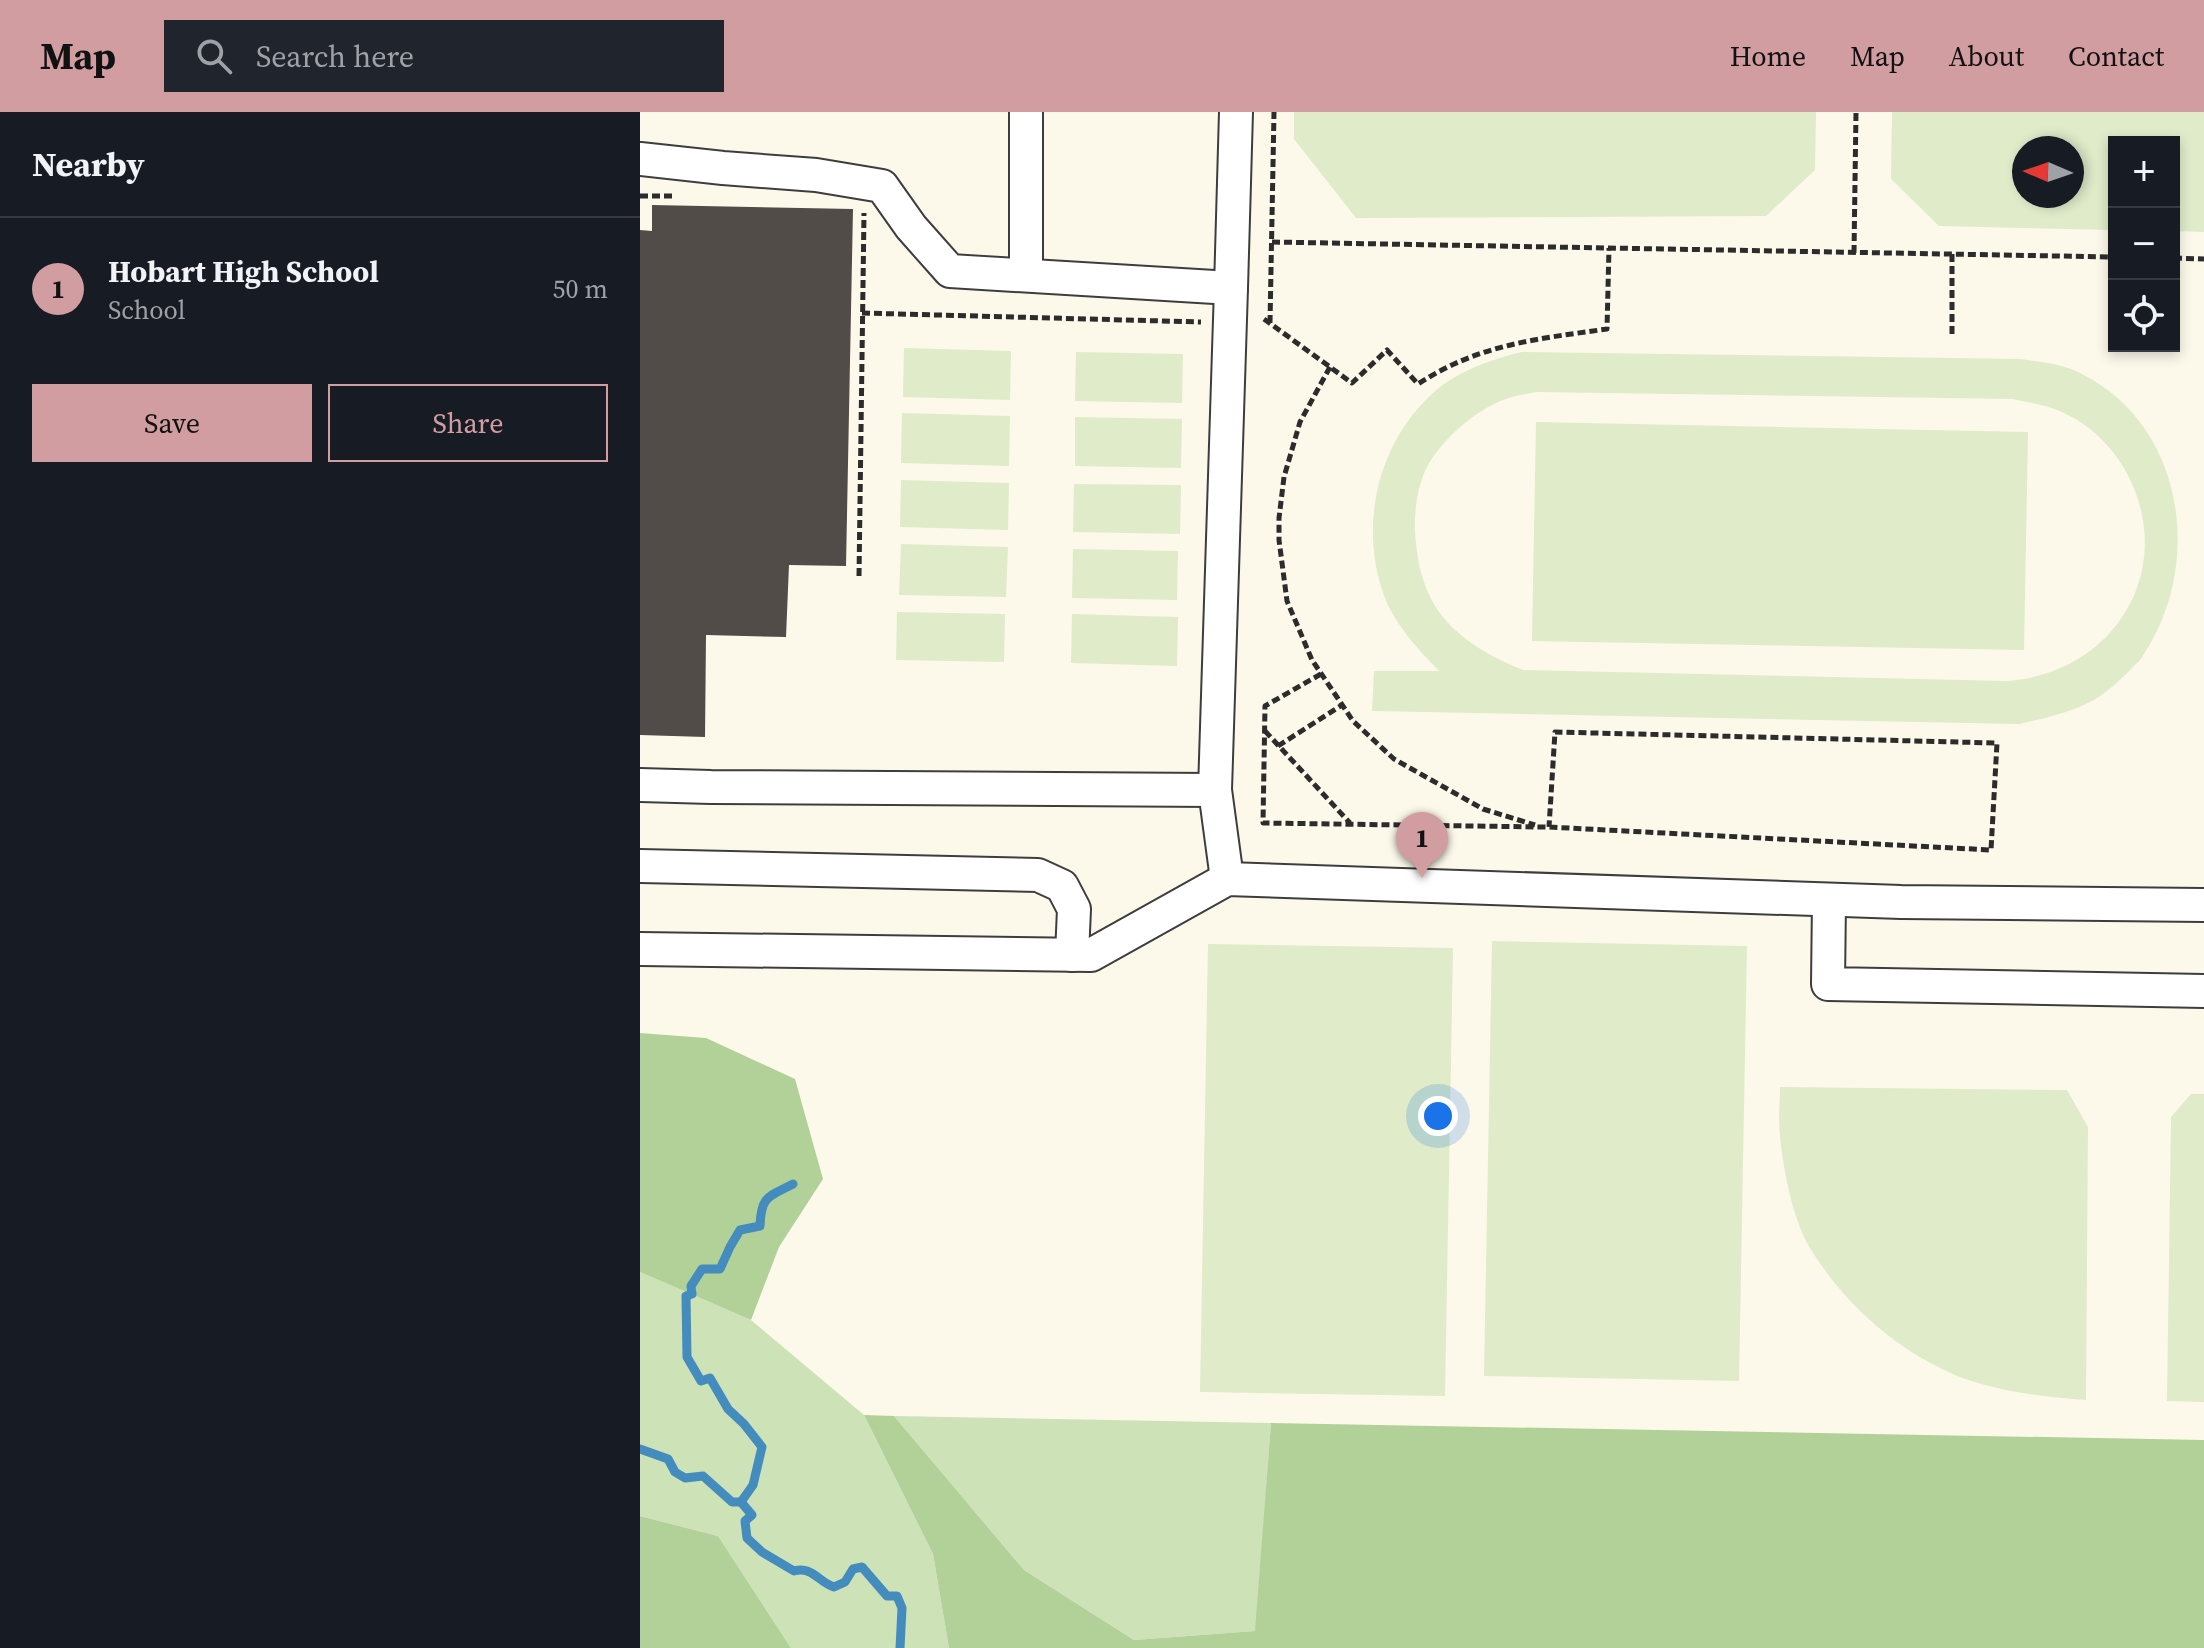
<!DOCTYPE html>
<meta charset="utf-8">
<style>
:root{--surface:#171b24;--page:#20242c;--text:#f1f3f6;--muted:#9ea1a6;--line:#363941;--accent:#d19da0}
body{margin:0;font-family:"Source Serif 4",serif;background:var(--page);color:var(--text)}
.controls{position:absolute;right:24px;top:24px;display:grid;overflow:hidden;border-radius:0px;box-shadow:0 4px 12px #0003}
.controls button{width:72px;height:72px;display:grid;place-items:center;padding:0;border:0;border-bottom:2px solid var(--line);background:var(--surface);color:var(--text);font:40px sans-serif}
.compass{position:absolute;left:1372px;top:24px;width:72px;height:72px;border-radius:50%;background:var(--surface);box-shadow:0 4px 12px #0003;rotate:272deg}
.you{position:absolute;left:798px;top:1004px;width:28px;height:28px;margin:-20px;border:6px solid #fff;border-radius:50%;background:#1a73e8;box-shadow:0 0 0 12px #1a73e833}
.badge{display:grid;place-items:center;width:52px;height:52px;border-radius:50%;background:var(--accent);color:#111;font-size:26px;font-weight:700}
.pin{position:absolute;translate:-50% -66px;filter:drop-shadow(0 2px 4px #0008)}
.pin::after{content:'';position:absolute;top:42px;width:28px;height:24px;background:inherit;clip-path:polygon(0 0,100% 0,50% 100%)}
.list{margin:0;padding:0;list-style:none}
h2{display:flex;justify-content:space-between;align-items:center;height:104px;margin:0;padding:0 32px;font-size:34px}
h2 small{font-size:26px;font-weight:400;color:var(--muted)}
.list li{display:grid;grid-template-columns:52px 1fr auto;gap:24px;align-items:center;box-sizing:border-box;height:144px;padding:0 32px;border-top:2px solid var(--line)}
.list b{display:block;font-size:30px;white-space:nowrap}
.list p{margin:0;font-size:26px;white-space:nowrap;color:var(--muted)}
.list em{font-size:26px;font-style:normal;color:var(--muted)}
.actions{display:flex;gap:16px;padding:24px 32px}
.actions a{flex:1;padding:18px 0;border:2px solid var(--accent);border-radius:0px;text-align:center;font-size:28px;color:var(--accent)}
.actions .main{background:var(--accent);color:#111}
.icon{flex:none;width:44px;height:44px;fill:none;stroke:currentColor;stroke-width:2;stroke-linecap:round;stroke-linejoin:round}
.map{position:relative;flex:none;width:1564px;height:1536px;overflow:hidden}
header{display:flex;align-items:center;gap:48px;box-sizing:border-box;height:112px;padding:0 40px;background:var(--accent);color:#111}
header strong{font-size:38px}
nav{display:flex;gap:44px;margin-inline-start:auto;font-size:28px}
.search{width:560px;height:72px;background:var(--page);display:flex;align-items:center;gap:20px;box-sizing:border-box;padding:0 28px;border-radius:0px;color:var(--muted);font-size:30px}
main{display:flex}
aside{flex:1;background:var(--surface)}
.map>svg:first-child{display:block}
.green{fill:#cee2b8}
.forest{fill:#b2d199}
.pitch{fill:#dfebc9;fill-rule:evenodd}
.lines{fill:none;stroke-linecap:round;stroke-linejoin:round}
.stream{stroke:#448cbd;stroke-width:9}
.building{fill:#514c48}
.minor-casing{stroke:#3d3d3d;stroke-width:36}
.path{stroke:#2c2c2c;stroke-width:5;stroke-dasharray:8 4;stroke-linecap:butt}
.minor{stroke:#fff;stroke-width:32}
</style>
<header>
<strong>Map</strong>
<div class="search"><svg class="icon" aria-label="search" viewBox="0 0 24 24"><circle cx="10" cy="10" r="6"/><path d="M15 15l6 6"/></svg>Search here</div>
<nav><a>Home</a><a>Map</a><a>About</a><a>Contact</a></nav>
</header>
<main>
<aside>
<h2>Nearby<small></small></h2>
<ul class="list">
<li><span class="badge">1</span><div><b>Hobart High School</b><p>School</p></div><em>50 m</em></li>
</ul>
<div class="actions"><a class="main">Save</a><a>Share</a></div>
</aside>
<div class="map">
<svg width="1564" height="1536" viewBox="0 0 1564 1536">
<rect width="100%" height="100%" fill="#fdf9ea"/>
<g class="green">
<polygon points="0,1160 111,1208 224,1303 293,1442 309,1536 151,1536 78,1424 0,1404"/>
<polygon points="254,1304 631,1311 616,1519 494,1528 384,1458"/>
</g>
<g class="forest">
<polygon points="0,921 66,926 155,967 183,1067 139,1135 111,1208 0,1160"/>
<polygon points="224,1303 254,1304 384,1458 494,1528 615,1519 631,1311 1564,1328 1564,1536 309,1536 293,1442"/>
<polygon points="0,1404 78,1424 151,1536 0,1536"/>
</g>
<g class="pitch">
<polygon points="654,0 1176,0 1175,58 1126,104 716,106 654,27"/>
<path d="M1252 0H1564V120L1534 119V30H1474V118L1299 114 1251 67ZM1384 36H1432V84H1384Z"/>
<polygon points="264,236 371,239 370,288 263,285"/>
<polygon points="436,240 543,242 542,291 435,289"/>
<path d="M882 240 1381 247C1401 250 1422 252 1440 261 1548 314 1564 458 1500 548 1486 562 1471 578 1454 588 1430 601 1405 606 1379 612L732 599 734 559H799C779 538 756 514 745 486 718 415 737 331 794 280 818 259 852 247 882 240ZM896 280 1373 287C1391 291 1409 293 1426 302 1450 313 1471 334 1484 356 1540 453 1477 562 1366 569L883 558C851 545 820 528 799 500 785 480 778 455 776 431 773 407 776 375 788 353 805 324 840 294 872 285 880 283 888 282 896 280Z"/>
<polygon points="262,301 370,304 369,354 261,351"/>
<polygon points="435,305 542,307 541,356 435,354"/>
<polygon points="896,310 1388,320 1384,538 892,529"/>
<polygon points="261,368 369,371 368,418 260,415"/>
<polygon points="434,372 541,373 540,422 433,420"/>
<polygon points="261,432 368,435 366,485 259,483"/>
<polygon points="433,437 538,439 537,488 432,486"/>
<polygon points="257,500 365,502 364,550 256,548"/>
<polygon points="432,502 538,505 537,554 431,551"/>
<polygon points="852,829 1107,834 1099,1269 844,1264"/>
<polygon points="568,832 813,836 805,1284 560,1280"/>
<path d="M1140 975 1427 978 1448 1015 1446 1288C1405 1285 1360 1280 1320 1265 1258 1240 1205 1193 1170 1136 1153 1108 1143 1057 1140 1024 1138 1008 1140 991 1140 975Z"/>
<polygon points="1551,982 1564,982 1564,1290 1527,1289 1531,1005"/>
</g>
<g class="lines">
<g class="stream">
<path d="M0 1337 28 1347 35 1360 45 1366 63 1364 92 1390H101L112 1403 105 1409 107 1426 122 1440 154 1459C173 1454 178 1470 194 1475L205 1470 213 1457 222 1455 247 1484H257L262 1496 260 1536"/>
<path d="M101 1390 113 1373 122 1335 104 1312 88 1297 70 1266 61 1269 47 1245 46 1184 52 1182 51 1174 62 1157H80L90 1135 100 1118 120 1114C121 1084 128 1085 153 1072"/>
</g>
</g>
<polygon class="building" points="12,93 213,97 206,454 149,453 146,525 66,523 65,625 0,623 0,118 12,119"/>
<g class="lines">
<g class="minor-casing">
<g id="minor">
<polyline points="0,47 83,56 176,63 242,74 271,115 310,159 591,176 596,0"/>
<polyline points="386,163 386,0"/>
<polyline points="0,673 71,675 575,678"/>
<polyline points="0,754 398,763 422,774 434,797 432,843"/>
<polyline points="587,767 575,678 591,176"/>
<polyline points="1189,788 1188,872 1564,879"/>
<polyline points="0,837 451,843 587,767 1261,790 1564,793"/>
</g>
</g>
<g class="path">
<polyline points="0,84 35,84"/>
<polyline points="632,130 1474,145"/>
<polyline points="1214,141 1216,0"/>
<polyline points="1312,142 1312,222"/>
<polyline points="1534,146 1564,147"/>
<polyline points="222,201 561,210"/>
<path d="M624 207 712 271 747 238 778 272C839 232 897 227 967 217L969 136"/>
<polyline points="630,211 634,0"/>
<polyline points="690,255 660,310 644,365 639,406 639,428 647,489 672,548 713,609 754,647 843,697 895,713"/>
<polyline points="219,464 224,101"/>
<polyline points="681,562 625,594 623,711 902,715 909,715 1351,738 1357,631 915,620 909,715"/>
<polyline points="625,619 710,711"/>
<polyline points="638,634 702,593"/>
</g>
<use href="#minor" class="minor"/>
</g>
</svg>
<div class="controls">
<button>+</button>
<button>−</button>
<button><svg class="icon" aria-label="locate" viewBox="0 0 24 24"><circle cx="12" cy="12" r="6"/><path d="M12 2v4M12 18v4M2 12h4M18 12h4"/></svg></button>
</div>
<svg class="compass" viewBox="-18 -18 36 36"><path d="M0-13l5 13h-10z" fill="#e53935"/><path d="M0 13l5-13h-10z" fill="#9ea1a6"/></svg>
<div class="you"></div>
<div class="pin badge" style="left:782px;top:766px">1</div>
</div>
</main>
